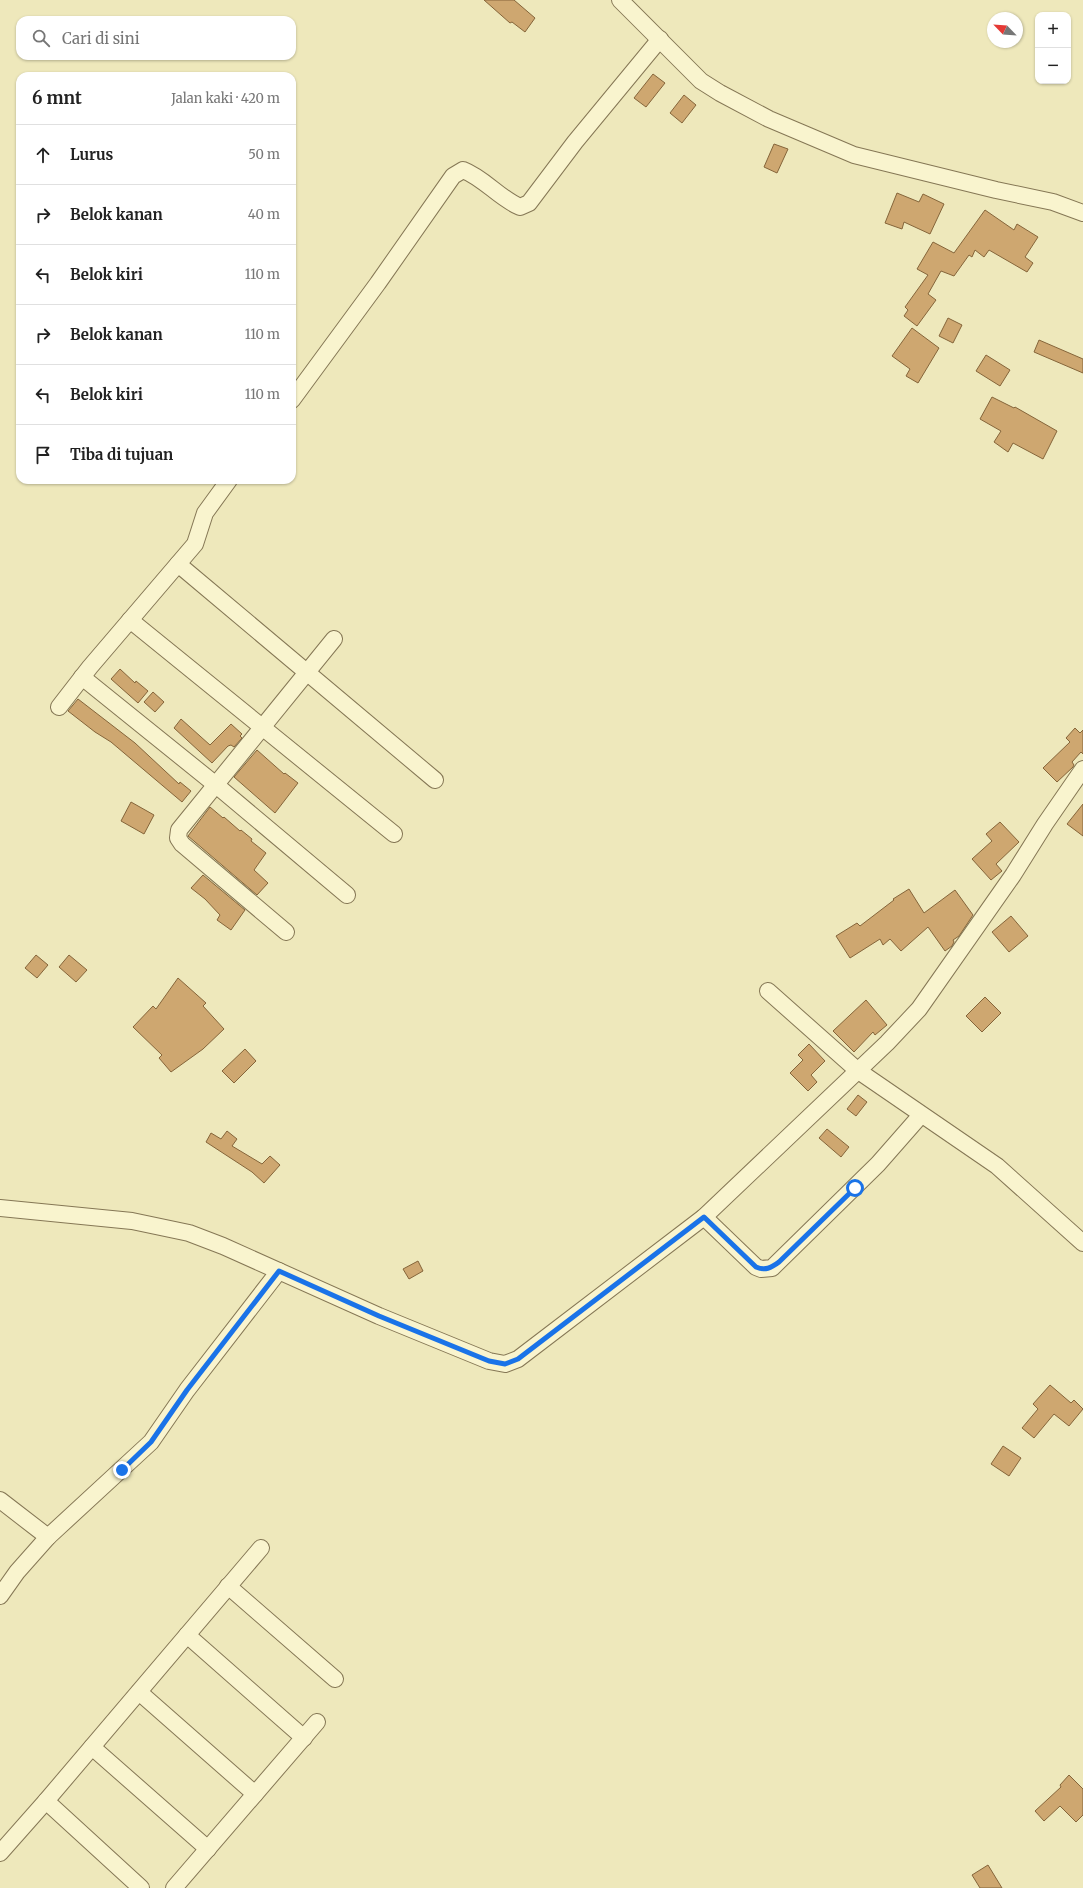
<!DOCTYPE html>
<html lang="id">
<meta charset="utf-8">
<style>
:root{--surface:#fff;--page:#f6f6f6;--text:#222;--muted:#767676;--line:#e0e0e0}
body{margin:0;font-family:Merriweather,serif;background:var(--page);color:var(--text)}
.controls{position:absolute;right:12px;top:12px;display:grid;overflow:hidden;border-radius:8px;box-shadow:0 1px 3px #0004}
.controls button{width:36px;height:36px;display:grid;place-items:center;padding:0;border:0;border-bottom:1px solid var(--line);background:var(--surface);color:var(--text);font:20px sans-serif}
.compass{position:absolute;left:987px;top:12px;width:36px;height:36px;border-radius:50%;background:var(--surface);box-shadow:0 1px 3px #0004;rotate:295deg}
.stop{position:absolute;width:12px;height:12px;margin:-9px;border:3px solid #1a73e8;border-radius:50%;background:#fff}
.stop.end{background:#1a73e8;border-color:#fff;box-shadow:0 1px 4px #0008}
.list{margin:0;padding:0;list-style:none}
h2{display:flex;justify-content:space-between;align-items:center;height:52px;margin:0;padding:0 16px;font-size:17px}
h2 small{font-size:13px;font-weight:400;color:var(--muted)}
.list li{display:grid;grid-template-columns:26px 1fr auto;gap:12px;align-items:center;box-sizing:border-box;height:60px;padding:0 16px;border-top:1px solid var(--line)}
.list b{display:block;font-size:15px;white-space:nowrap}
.list em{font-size:13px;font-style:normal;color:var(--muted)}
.icon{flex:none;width:22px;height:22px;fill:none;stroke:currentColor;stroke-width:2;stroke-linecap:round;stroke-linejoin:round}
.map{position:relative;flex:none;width:1083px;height:1888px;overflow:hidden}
.search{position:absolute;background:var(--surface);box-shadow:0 1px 3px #0004;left:16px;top:16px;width:280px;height:44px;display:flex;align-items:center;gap:10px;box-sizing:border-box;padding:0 14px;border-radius:12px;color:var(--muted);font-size:15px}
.panel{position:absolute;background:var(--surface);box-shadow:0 1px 3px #0004;left:16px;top:72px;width:280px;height:412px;border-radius:12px}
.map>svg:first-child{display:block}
.building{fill:#cea770;stroke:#85653a}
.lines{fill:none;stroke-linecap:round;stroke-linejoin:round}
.minor-casing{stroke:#857755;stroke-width:18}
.minor{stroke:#f9f4ce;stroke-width:16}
.route{stroke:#1a73e8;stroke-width:5}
</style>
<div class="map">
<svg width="1083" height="1888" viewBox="0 0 1083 1888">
<rect width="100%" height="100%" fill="#eee8bb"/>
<g class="building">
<polygon points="484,0 514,0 535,18 525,32 512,22 510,23"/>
<polygon points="653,74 665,83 646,107 634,98"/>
<polygon points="684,95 696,105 682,123 670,113"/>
<polygon points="774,144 788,149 777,173 764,167"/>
<polygon points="897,193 919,202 923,194 944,204 930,234 904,222 902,229 885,223"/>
<polygon points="985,210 1014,230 1017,224 1038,237 1025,257 1033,263 1027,272 989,250 984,257 975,250 972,257 969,255 954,276 941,271 928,294 936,300 917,326 904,316 908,310 905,307 928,275 917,269 933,242 954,253"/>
<polygon points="948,318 962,325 953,343 939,336"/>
<polygon points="912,328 939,348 918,383 906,376 910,369 892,356"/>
<polygon points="1039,340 1083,359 1083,373 1034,352"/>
<polygon points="986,355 1010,370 1000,386 976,371"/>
<polygon points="992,397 1014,408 1015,407 1057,431 1043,459 1013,443 1008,452 994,442 1001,431 980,419"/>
<polygon points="120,669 135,683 136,681 148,691 138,703 111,679"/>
<polygon points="153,692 164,702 155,712 144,702"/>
<polygon points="78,699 135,743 179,784 180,782 191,791 182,802 111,742 95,732 68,711"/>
<polygon points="181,719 210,745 231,724 242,734 240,736 242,738 234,747 231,745 228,746 212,763 174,728"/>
<polygon points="1075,728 1080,733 1083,730 1083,754 1081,752 1072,762 1074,765 1073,767 1057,782 1043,768 1070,742 1066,738"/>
<polygon points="257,750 284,774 285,773 298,783 275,813 234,777"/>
<polygon points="131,802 154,815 144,834 121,821"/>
<polygon points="1083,804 1083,836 1067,824"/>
<polygon points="210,807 223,818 224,817 240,831 241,830 252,839 251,841 266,853 254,870 268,883 257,895 188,836"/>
<polygon points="1000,822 1019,842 996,864 1002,871 991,880 972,859 992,841 986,834"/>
<polygon points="203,875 245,910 231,930 217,920 220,915 205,899 191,888"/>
<polygon points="909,889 924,913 955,890 973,915 959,936 953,940 954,942 952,946 945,951 928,927 901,951 890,939 883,945 880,939 850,958 836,936 857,923 860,926 894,900 893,899"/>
<polygon points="1011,916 1028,936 1009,952 992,932"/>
<polygon points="36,955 48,965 37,978 25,968"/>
<polygon points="69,955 87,970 76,982 59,967"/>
<polygon points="178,978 206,1003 203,1006 224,1029 203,1049 171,1072 159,1058 162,1055 133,1027 153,1006 156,1009"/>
<polygon points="985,997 1001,1013 982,1032 966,1016"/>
<polygon points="866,1000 887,1025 875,1035 873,1032 854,1052 833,1031"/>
<polygon points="809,1044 825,1061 811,1075 817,1082 808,1091 790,1073 803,1060 798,1055"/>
<polygon points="245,1049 256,1061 234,1083 222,1071"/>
<polygon points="858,1095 867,1102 856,1116 847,1109"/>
<polygon points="827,1129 849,1147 841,1157 819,1138"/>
<polygon points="227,1131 237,1139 232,1146 262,1164 270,1156 280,1165 264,1183 252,1172 206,1142 211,1133 221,1139"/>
<polygon points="418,1261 423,1271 409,1279 403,1269"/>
<polygon points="1050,1385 1071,1403 1074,1400 1083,1409 1069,1426 1054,1414 1034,1438 1022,1428 1038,1409 1033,1404"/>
<polygon points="1003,1446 1021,1458 1009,1476 991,1464"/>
<polygon points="1069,1775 1083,1789 1083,1815 1076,1822 1060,1806 1044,1821 1035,1811 1061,1787 1060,1785"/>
<polygon points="988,1865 1002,1888 980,1888 972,1875"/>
</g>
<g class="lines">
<g class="minor-casing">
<g id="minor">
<polyline points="620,0 701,81 720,93 769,119 854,155 996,190 1053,202 1083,213"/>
<path d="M292 400 378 283 453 176 463 170C484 178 499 198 520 207L529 203 575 142 660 39"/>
<polyline points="178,564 435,780"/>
<polyline points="130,620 394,834"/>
<polyline points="82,677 216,785 347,895"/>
<polyline points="59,707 90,667 195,544 205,513 229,480"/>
<polyline points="286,932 182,844 178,838 179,830 334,639"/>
<polyline points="768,991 857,1070 997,1166 1083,1243"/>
<polyline points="0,1208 132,1221 189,1233 223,1246 379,1316 489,1361 505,1364 518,1359 704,1217 887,1043 919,1009 1013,875 1045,824 1083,769"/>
<polyline points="704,1217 756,1267 761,1269 772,1268 878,1164 921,1115"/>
<polyline points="0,1500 48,1537"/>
<polyline points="228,1586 335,1679"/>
<polyline points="0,1596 17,1572 48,1537 151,1442 187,1390 279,1271"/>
<polyline points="187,1635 304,1738"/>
<polyline points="139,1692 255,1794"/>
<polyline points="92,1747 208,1849"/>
<polyline points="46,1801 141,1888"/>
<polyline points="0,1853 46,1801 261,1548"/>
<polyline points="174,1888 317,1722"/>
</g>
</g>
<use href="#minor" class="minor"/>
</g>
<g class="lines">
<path class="route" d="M122 1470 151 1442 187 1390 279 1271 379 1316 489 1361 505 1364 518 1359 704 1217 756 1267C765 1271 771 1268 779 1262L855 1188"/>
</g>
</svg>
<div class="controls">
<button>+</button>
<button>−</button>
</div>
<svg class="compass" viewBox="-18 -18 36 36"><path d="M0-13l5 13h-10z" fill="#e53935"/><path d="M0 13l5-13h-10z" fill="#767676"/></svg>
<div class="stop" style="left:855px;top:1188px"></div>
<div class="stop end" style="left:122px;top:1470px"></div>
<div class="search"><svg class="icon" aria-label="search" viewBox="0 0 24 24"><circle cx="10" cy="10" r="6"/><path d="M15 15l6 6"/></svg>Cari di sini</div>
<section class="panel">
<h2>6 mnt<small>Jalan kaki · 420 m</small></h2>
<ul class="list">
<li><svg class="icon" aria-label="ahead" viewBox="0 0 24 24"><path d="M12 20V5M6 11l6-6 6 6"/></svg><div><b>Lurus</b></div><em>50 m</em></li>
<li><svg class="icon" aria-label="right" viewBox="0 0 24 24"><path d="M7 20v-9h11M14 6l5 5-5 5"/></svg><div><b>Belok kanan</b></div><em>40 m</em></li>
<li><svg class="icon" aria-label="left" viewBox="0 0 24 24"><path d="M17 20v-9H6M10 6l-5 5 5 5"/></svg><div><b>Belok kiri</b></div><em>110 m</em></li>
<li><svg class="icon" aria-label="right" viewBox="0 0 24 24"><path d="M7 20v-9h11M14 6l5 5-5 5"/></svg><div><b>Belok kanan</b></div><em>110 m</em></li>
<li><svg class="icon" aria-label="left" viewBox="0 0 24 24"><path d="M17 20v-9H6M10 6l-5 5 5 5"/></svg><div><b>Belok kiri</b></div><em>110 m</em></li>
<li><svg class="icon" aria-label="arrive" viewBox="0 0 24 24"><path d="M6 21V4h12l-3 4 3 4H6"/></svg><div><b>Tiba di tujuan</b></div></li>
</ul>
</section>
</div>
